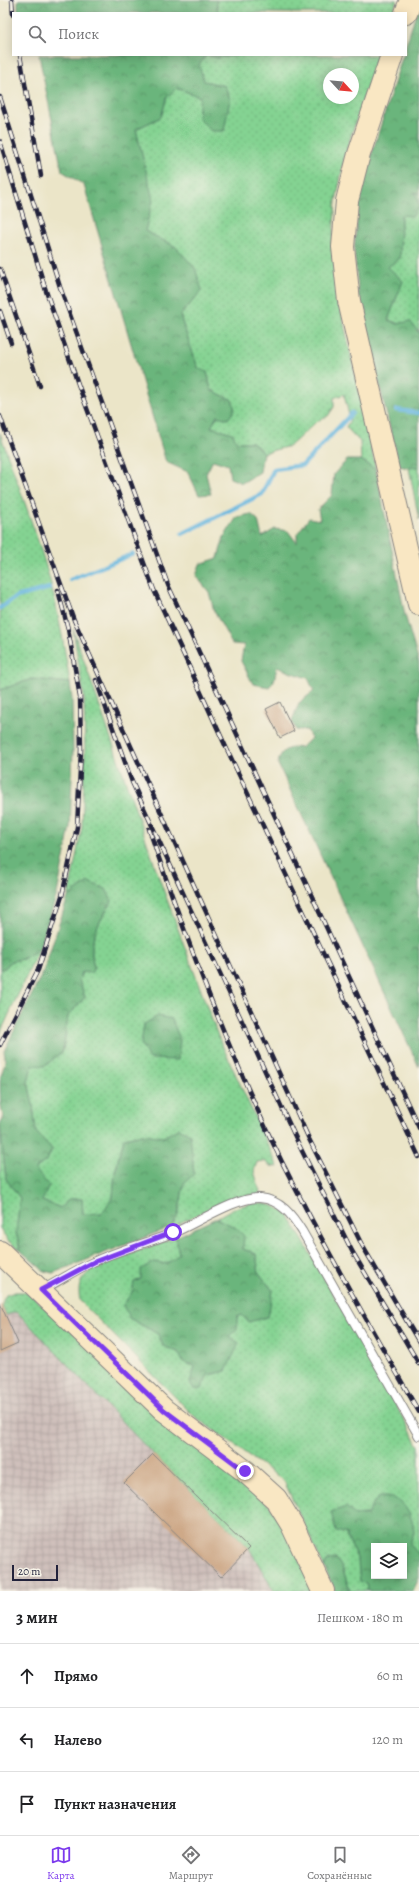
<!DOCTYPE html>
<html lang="ru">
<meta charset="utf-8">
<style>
:root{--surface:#fff;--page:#f2f2f2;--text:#202124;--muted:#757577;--line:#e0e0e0;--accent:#7c3aed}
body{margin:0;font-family:Alegreya,serif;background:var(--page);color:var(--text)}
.controls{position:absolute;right:12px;bottom:12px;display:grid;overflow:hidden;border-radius:0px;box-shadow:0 2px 10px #0003}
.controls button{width:36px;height:36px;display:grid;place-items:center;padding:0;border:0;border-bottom:1px solid var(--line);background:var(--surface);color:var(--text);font:20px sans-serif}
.compass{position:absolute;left:323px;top:68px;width:36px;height:36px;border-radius:50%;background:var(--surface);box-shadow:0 2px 10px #0003;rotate:116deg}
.scale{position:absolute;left:12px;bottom:10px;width:46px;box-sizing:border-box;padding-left:4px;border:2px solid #22223b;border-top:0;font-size:11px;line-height:14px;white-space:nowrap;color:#22223b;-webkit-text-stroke:3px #f7f3e8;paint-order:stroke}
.stop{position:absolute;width:12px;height:12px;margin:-9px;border:3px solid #7c3aed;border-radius:50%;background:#fff}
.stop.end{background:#7c3aed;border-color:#fff;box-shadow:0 1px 4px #0008}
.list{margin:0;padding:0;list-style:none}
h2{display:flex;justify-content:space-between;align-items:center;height:52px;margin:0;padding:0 16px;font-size:17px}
h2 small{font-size:13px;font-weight:400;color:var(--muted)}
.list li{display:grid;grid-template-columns:26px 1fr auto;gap:12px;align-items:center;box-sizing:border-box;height:64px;padding:0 16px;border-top:1px solid var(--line)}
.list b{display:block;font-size:15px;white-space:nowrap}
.list em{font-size:13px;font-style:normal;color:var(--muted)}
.icon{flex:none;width:22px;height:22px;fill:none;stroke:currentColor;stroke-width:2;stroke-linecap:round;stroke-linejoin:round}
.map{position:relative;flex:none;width:419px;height:1591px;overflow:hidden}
.search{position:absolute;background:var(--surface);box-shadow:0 2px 10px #0003;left:12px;right:12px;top:12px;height:44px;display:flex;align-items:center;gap:10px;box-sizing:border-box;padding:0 14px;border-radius:0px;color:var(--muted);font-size:15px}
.sheet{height:244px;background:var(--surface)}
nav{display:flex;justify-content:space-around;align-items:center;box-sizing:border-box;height:56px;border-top:1px solid var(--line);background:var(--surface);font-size:11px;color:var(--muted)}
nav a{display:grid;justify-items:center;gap:2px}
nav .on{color:var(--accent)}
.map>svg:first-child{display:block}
.industrial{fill:url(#industrial-grid)}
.grass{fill:url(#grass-dots);stroke:#537a66;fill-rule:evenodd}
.forest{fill:url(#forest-crowns);stroke:#466c5c;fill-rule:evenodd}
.cemetery{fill:url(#cemetery-stones);stroke:#537a66}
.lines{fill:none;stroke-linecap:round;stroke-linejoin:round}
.stream{stroke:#63b5de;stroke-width:4.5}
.building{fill:#cea988}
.lane-casing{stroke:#868482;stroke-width:10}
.secondary-casing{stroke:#868482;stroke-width:24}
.lane{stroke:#fff;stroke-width:8}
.secondary{stroke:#f9e7c3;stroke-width:22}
.rail-casing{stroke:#22223b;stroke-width:4.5}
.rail{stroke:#f7f3e8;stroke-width:3;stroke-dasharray:9;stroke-linecap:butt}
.route{stroke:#7c3aed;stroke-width:5}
</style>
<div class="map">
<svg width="419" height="1591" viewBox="0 0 419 1591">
<defs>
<pattern id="industrial-grid" width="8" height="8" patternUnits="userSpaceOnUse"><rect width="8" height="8" fill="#cfc0bb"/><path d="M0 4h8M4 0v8" fill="none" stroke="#b1a5a2"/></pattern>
<pattern id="grass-dots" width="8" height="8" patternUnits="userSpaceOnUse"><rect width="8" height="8" fill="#84d392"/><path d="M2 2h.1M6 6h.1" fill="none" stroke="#72b57f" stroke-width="1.8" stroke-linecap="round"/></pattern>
<pattern id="forest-crowns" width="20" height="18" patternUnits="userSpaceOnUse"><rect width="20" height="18" fill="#6bb57c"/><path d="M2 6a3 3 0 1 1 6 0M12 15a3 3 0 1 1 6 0" fill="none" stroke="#589367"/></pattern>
<pattern id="cemetery-stones" width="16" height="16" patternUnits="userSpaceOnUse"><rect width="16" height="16" fill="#84d392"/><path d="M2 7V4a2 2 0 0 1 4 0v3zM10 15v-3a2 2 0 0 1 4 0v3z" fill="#72b57f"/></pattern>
</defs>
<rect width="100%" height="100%" fill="#f7f3e8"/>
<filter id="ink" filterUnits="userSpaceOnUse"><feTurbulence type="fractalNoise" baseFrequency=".025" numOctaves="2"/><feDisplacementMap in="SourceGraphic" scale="8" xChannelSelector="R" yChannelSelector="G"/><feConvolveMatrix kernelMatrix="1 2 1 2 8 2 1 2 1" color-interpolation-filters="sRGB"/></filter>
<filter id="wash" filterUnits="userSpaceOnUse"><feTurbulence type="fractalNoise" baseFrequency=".012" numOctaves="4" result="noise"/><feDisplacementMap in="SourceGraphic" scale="16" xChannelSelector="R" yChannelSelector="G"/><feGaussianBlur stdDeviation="0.9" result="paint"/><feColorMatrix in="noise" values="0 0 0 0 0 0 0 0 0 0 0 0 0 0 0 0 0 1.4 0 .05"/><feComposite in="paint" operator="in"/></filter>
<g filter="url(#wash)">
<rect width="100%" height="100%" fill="#ebe5c8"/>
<polygon class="industrial" points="16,1311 153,1454 249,1548 274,1591 0,1591 0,1318"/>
<g class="grass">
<polygon points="216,0 397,0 393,13 218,13"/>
<path d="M207 55 217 58 237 55H378L346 151 336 201 332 247 339 301 376 470 361 460 360 442 346 427 350 420 344 394 334 398V407L328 416 316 422 290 446 263 453 253 442H237L232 433 211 427 217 416 232 400 211 390 207 372 198 368 180 316 202 290 176 247 145 231 152 200 136 129 161 117 167 97 176 88 201 97 225 86 204 81 198 65ZM329 74H353V98H329Z"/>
<polygon points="414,191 419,194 419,333 419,330 388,320 403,281 387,267 400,258 401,214"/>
<path d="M0 433C17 483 37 532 51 584 59 617 65 650 70 683L32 679 0 690Z"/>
<path d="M73 629 162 886 218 1036 278 1167 271 1166 264 1161 257 1162 254 1171 260 1191 258 1195C237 1193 193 1217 171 1227L178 1215 184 1183 194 1173 179 1128 164 1137 142 1134 124 1138 115 1172 113 1197 102 1213 83 1215 82 1199H69L61 1208 42 1201 35 1169 47 1160 52 1149 36 1133 33 1105 28 1082 32 1064 63 1051 68 1016 85 997 79 980 82 972 94 968C87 941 98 924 112 901L88 882 68 897 82 827 85 751 84 697Z"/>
<polygon points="39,949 0,1034 0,969 5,968 11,961 23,959"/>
<polygon points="0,1125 6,1179 20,1198 16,1233 21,1251 7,1240 0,1228"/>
<path d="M252 1203C266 1202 278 1206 289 1216L419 1446V1555L409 1544 415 1529 374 1502 368 1514 355 1515 345 1533 358 1560 360 1581 366 1584 368 1591H350L342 1567 328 1560 324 1567 284 1481 194 1416 80 1301C77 1283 81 1278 95 1267L176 1237 179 1254 167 1264 154 1262 141 1279 134 1282 129 1318 158 1334 163 1346 178 1352 184 1362 195 1366 208 1375 226 1371 229 1336 237 1317 242 1315 273 1291 259 1273 256 1254 243 1249 236 1228 216 1218 232 1209Z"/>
<path d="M15 1292H24L33 1297 270 1506 285 1529 314 1591H274L249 1548 153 1454 17 1312 6 1315C1 1307 1 1303 6 1295Z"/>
</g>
<g class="forest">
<polygon points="18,0 216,0 218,13 18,13"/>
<polygon points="419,4 419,194 415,192 419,206 413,216 401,215 400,258 388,267 403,281 388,320 398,324 410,321 419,333 419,467 409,468 399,466 359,299 354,250 360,191 403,55 406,55 406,45"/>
<polygon points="39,55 237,55 217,58 207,55 199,65 204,81 225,86 230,99 224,131 211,131 198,117 200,97 177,88 167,97 161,117 136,129 153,200 145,231 176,247 195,268 202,290 180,316 198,368 207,372 211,390 232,400 235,410 228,419 217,416 211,427 232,433 237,442 253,442 263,453 260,472 242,483 230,478 228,465 213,460 206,474 211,494 199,495 188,472 166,462 84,185 62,171"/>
<path d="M347 460H361L376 470 405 615 419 663V1067L278 764C281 748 288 748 302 747L311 738 307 730H296L292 721 299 703 314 691 308 678 292 673 277 667 274 681 269 687 253 684 241 661 244 645 232 644 214 611 209 592 196 576 200 564 218 558 224 537 237 517 251 514 258 520 262 537 275 529 288 531 297 543V534L309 518 320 520 318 509 332 495 334 474Z"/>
<polygon points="32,679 70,683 72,699 73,751 70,827 57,894 39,949 23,959 11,961 5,968 0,969 0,690"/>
<path d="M88 882 106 889 112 901C98 924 87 941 94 968L91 973 82 972 79 980 85 997 68 1016 63 1051 45 1066 32 1065 28 1082 33 1105 36 1132 52 1149 47 1160 35 1169 49 1186 42 1201 61 1208 69 1199H82L83 1214 102 1213 113 1197 115 1172 124 1138 143 1134 164 1137 179 1128 190 1134 194 1174 184 1183 178 1215 171 1227 53 1273 44 1271 21 1251 16 1233 20 1198 6 1179 0 1125 3 1116C0 1106 0 1092 0 1082 2 1068 7 1065 4 1051L43 972 68 897Z"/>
<polygon points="158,1016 172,1019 180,1040 178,1060 149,1059 141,1044 144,1024"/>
<polygon points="216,1218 236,1228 244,1236 243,1249 256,1254 259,1273 273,1291 268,1317 248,1322 242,1315 237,1317 237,1329 229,1336 239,1343 226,1371 208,1375 201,1389 194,1389 190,1383 195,1366 183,1362 178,1352 163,1346 158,1334 129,1318 123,1305 132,1292 134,1282 141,1279 141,1269 154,1262 167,1264 179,1254 176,1237"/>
<path d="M380 1497C404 1496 408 1510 415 1529L410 1544 419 1555V1578L413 1591H368L366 1584 360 1581 358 1560 345 1533 336 1531 331 1512 346 1507 355 1515 368 1514 374 1502ZM374 1546H404V1576H374Z"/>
<polygon points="336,1559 342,1567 350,1591 335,1591 324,1567 328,1560"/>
</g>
<polygon class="cemetery" points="419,467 419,520 409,468"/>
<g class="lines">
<g class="stream">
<polyline points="397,410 419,413"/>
<polyline points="182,534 262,494 274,469 303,465 352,413"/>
<polyline points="70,580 133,554"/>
<polyline points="0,608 16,597 50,588"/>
</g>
</g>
<g id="blocks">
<g class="building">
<polygon points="280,702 294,731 280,738 266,709"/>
<polygon points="0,1303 18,1343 0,1351"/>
<polygon points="153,1454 249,1548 221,1577 124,1483"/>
</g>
</g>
</g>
<g filter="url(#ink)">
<use href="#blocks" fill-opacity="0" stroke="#868482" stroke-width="1"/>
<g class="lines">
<g class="lane-casing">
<path id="lane" d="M42 1290C59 1281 75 1270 93 1262 118 1250 147 1243 173 1233 195 1224 238 1196 260 1198 281 1200 292 1215 302 1231L419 1436"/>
</g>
<g class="secondary-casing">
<g id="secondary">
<polyline points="406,13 411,0"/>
<polyline points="392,55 359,154 347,201 343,247 349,301 419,604"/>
<polyline points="0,1252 164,1410 245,1471 276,1499 292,1525 323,1591"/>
</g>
</g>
<use href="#lane" class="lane"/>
<use href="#secondary" class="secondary"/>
<g class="rail-casing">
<g id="rail">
<polyline points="12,0 13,15"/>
<polyline points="20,55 41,176"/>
<polyline points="0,97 60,287 168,585 419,1128"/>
<polyline points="0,141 46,291 78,384 154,590 225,745 419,1157"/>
<polyline points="0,269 40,386"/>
<polyline points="0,311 11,343"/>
<polyline points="0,416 74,620 163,817 309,1139 362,1245 419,1342"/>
<polyline points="96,680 132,782 299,1145 352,1251 419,1364"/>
<path d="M149 829C187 942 230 1056 282 1162 325 1248 372 1330 419 1412"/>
<polyline points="0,1045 38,970 62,896 77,827 81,750 80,697 68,629 58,590"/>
</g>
</g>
<use href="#rail" class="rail"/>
</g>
</g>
<g class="lines" filter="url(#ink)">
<polyline class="route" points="173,1232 94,1262 41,1290 164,1410 245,1471"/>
</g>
</svg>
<div class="controls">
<button><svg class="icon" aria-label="layers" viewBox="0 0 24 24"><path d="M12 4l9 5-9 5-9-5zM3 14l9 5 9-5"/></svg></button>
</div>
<svg class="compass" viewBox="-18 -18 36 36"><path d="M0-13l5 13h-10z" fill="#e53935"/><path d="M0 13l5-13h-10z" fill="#757577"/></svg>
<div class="scale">20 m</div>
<div class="stop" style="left:173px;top:1232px"></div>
<div class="stop end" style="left:245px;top:1471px"></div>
<div class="search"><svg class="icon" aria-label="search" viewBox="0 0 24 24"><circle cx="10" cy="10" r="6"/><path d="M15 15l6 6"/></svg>Поиск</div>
</div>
<section class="sheet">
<h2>3 мин<small>Пешком · 180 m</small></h2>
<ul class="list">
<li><svg class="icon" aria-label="ahead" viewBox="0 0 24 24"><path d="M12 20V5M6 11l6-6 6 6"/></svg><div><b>Прямо</b></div><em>60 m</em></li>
<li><svg class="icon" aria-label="left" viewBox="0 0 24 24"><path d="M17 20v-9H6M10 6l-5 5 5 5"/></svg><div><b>Налево</b></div><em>120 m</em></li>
<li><svg class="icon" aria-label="arrive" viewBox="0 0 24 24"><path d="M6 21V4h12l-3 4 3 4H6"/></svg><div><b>Пункт назначения</b></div></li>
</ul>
</section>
<nav>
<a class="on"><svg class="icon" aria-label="map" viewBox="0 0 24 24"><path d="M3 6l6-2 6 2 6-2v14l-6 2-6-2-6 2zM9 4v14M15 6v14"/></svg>Карта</a>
<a><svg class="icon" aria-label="directions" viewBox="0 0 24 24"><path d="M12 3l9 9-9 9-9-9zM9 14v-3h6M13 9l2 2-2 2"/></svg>Маршрут</a>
<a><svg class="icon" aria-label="saved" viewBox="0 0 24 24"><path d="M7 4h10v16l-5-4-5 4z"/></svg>Сохранённые</a>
</nav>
